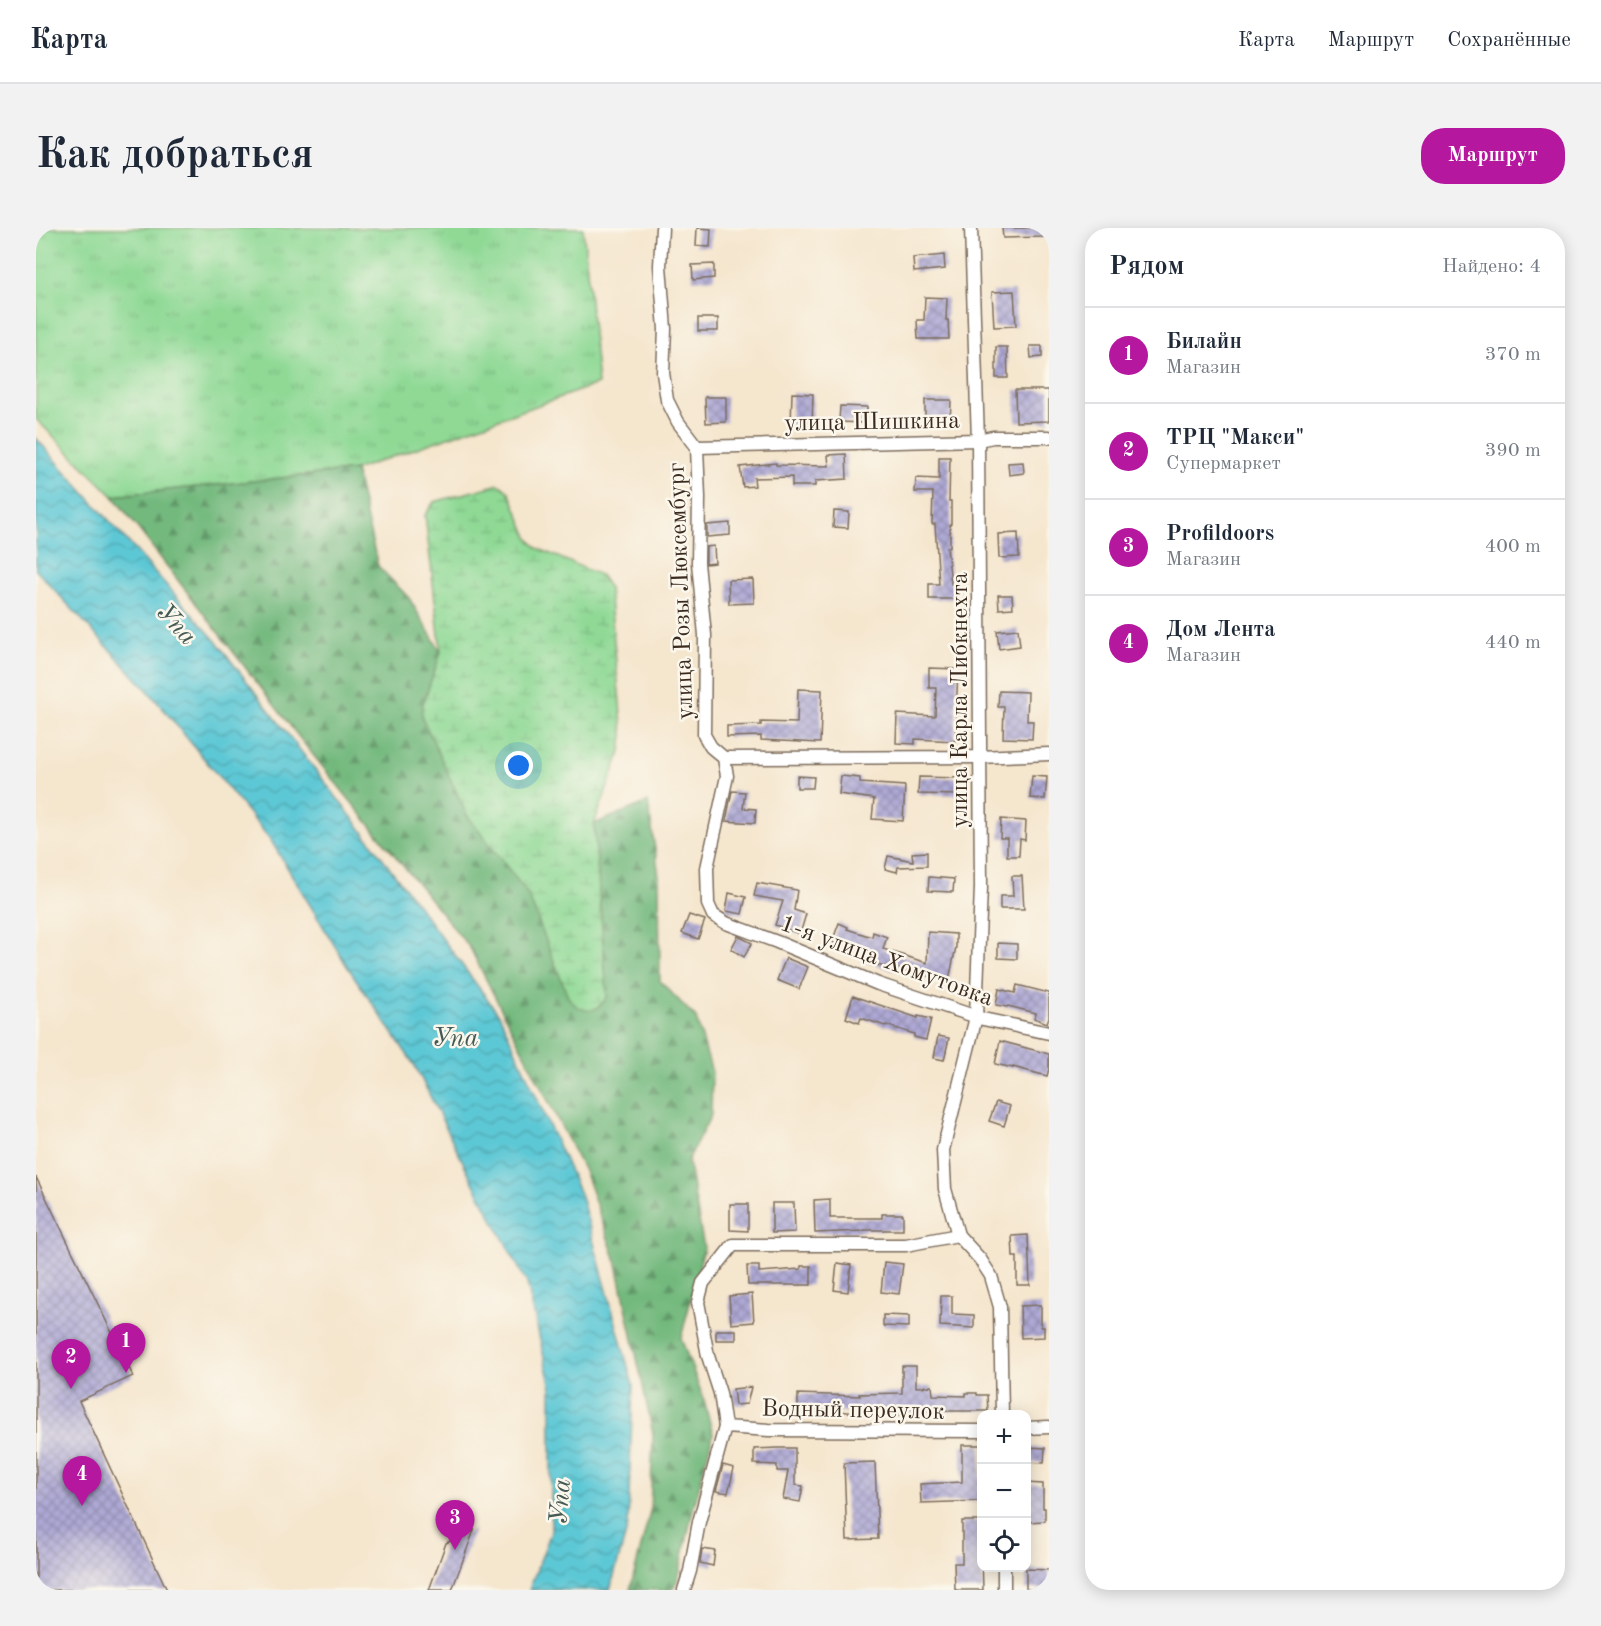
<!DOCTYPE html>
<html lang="ru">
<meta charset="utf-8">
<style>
:root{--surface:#fff;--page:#f2f2f3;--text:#1f2937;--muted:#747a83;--line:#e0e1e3;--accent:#b5179e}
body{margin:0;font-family:"Old Standard TT",serif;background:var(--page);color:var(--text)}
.controls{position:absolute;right:18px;bottom:18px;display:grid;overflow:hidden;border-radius:12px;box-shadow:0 3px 15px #0003}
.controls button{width:54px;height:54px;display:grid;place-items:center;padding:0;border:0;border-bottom:2px solid var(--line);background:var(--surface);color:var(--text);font:30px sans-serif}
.you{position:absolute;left:483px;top:538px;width:21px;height:21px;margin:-15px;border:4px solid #fff;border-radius:50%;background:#1a73e8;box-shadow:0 0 0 9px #1a73e833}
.badge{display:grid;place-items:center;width:39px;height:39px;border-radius:50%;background:var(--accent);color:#fff;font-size:20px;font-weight:700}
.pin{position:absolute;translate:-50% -50px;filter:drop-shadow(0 2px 3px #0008)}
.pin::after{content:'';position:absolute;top:32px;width:21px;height:18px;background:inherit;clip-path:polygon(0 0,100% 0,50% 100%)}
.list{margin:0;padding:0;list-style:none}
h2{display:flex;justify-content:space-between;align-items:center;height:78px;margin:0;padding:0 24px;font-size:26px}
h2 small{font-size:20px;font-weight:400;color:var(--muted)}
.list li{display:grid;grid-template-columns:39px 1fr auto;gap:18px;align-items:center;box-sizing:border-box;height:96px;padding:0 24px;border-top:2px solid var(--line)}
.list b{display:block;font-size:22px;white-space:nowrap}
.list p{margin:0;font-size:20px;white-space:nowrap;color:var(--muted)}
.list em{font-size:20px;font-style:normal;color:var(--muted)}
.icon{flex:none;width:33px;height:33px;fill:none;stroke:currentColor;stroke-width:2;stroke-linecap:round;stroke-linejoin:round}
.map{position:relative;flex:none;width:1013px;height:1362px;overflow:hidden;border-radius:24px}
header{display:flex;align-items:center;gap:36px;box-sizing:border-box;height:84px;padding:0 30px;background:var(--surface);border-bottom:2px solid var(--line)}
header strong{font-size:28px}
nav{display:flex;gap:33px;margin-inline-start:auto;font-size:21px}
.intro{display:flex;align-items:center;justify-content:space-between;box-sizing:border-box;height:144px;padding:0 36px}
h1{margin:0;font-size:42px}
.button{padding:15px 27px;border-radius:24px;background:var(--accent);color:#fff;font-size:21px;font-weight:700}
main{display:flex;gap:36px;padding:0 36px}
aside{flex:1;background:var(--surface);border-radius:24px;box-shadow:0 3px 15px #0003}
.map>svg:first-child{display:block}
.grass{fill:url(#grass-tufts);stroke:#65825a;stroke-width:1.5}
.forest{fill:url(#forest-firs);stroke:#57724e;stroke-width:1.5}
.wetland{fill:url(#wetland-marsh);stroke:#65825a;stroke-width:1.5}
.water{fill:url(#water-waves);stroke:#4c797a;stroke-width:1.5}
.building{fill:url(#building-cross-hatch)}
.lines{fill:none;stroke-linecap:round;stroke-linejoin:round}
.street-casing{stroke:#7c6c5c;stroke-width:15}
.street{stroke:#fff;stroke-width:12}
.labels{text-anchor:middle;stroke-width:5;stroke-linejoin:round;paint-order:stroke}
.street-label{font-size:24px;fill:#3b2a1e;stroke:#fbf7ec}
.water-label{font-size:26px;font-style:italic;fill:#455955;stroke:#fbf7ec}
</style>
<header>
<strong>Карта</strong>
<nav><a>Карта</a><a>Маршрут</a><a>Сохранённые</a></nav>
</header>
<div class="intro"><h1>Как добраться</h1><a class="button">Маршрут</a></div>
<main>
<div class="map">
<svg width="1013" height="1362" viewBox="0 0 1013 1362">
<defs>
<pattern id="grass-tufts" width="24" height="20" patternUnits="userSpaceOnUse" patternTransform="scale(1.5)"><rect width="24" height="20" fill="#8fd995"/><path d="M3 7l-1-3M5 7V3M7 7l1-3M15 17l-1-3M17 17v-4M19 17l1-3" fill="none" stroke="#7cba80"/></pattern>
<pattern id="forest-firs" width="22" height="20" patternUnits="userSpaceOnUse" patternTransform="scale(1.5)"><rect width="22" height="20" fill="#73b97e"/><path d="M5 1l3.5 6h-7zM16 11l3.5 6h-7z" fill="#609767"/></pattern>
<pattern id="wetland-marsh" width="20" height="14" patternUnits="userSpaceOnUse" patternTransform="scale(1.5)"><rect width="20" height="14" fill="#8fd995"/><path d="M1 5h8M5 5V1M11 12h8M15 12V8" fill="none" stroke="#7cba80"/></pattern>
<pattern id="water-waves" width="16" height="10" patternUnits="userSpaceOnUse" patternTransform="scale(1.5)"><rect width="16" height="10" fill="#5dc8d5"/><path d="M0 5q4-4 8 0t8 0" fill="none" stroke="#4ea3ac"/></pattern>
<pattern id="building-cross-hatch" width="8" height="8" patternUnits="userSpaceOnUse" patternTransform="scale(1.5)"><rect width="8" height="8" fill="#aea9d5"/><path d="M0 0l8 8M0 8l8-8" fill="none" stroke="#8f8aac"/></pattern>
</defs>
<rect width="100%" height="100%" fill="#fbf7ec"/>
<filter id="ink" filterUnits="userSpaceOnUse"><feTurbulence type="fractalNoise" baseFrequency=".0167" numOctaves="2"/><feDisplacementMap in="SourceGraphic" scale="12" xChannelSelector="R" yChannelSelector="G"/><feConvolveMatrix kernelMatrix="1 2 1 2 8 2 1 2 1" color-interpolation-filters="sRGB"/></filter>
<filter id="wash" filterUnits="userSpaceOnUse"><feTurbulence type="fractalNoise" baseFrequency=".008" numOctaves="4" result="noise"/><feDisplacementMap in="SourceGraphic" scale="24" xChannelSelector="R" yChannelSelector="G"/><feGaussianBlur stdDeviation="1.35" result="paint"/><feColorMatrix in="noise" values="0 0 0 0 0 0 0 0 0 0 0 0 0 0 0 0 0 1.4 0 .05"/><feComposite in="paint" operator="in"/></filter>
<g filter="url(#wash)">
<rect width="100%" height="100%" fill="#f5e6ce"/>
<polygon class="grass" points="0,0 547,0 562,156 319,242 77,268 0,191"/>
<polygon class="forest" points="319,242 342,338 373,370 405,424 386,479 431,587 492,666 532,769 571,769 558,596 612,574 623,648 624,753 660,790 676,844 675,887 652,932 668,1020 645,1110 668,1172 677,1206 656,1286 643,1347 637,1362 594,1362 614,1284 617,1206 581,1036 549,945 434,720 269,517 77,268"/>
<path class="wetland" d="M463 256 473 264 493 311 501 320 564 347 573 360 587 507 585 523 558 596 571 769C559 788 545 786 532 769L492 666 431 587 386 489V479L405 424 389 287 398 274Z"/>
<polygon class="water" points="0,210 179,412 325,601 464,788 545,968 597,1157 592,1298 574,1362 493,1362 515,1304 515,1160 491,1055 440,960 379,838 311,738 234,611 114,465 0,342"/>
<g id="blocks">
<g class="building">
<polygon points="661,0 675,1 674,19 660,18"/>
<polygon points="966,0 1009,0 1009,9 967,10"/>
<polygon points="908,27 909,41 878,44 877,30"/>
<polygon points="678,36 678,50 657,52 656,37"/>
<polygon points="978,63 980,98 958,99 956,64"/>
<polygon points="889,69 911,70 910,92 912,92 913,111 882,111 881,92 888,92"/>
<rect x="662" y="90" width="20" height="13"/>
<polygon points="994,118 1006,118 1006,129 995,130"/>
<polygon points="960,119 971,119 972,150 960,150"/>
<polygon points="979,162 1013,162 1013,193 980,194"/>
<polygon points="756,165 777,166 776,198 755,197"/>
<polygon points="669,169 690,169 690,194 670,195"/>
<polygon points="889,172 915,172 914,196 889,195"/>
<polygon points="804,178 831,179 830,195 803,194"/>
<polygon points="810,226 811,251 779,253 779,258 756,258 756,249 718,250 719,258 707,259 704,239 740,235 740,237 793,238 792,227"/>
<polygon points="903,229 914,229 913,273 915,273 915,296 914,296 914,319 911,319 915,356 919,356 918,371 893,371 893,356 903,356 899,296 896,296 897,264 879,264 880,250 903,251"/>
<polygon points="987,234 988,245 973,247 972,235"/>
<polygon points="798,283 813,284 812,300 797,299"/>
<polygon points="694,295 694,307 671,309 671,297"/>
<polygon points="982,305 983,329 963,330 962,306"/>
<polygon points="678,318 679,335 670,336 670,319"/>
<polygon points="717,351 718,375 693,376 692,352"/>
<polygon points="962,367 976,367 977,380 963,381"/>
<polygon points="982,401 984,418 963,421 961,403"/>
<polygon points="893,440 922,441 919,513 879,511 879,516 860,515 861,486 899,488 900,460 893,460"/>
<polygon points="762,461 786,462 784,515 725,512 725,508 691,509 691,498 725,497 725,494 761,495"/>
<polygon points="963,463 992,464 991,493 997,493 996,511 967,510 968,479 962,479"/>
<polygon points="761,548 778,549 777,560 761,560"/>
<polygon points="805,548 824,550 824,555 869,558 867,593 836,591 838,571 803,566"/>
<polygon points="996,548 1011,549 1009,571 994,570"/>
<polygon points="883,549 924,550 923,567 882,566"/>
<polygon points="696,563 709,564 707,580 720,581 719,595 690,593"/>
<polygon points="965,591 990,593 989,612 984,611 983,628 971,628 971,610 964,610"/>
<polygon points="891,624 891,638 862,639 861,644 849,641 852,628 877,633 876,625"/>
<polygon points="976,648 986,648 988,681 964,681 964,668 977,668"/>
<polygon points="893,649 918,651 917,664 892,663"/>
<polygon points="721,655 761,662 758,682 770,686 764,706 739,697 747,673 718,668"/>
<polygon points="693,665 710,669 706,686 690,683"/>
<polygon points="653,687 669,692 662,711 646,705"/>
<polygon points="803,695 812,699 811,701 836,709 837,704 851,709 847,721 891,735 892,704 920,706 920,719 913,752 885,747 884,750 860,740 859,743 828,732 829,729 812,724 813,720 796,714"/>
<polygon points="702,708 716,715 708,729 695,721"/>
<polygon points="962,715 981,716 981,731 962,730"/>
<polygon points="750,730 772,739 763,761 741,752"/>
<polygon points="981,757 1013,765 1013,789 1011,795 998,790 1000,785 972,778 971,779 960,777 963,761 979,765"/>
<polygon points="817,768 882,790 882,788 895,791 890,812 878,809 878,806 850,797 849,798 825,790 823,795 810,790"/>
<polygon points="902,808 913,810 908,832 898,830"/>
<polygon points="964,813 1013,826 1013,841 1011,848 977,839 977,840 959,836"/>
<polygon points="960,874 974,878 968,898 953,893"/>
<polygon points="0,949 97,1148 43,1173 131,1362 0,1362"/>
<polygon points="794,971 794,990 846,990 846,986 867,986 867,1002 828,1002 828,1003 779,1005 778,972"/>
<polygon points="736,975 758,975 759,1004 736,1005"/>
<polygon points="694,976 712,976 712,1003 694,1002"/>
<polygon points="992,1007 994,1057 981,1057 981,1029 977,1029 976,1008"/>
<polygon points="848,1034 867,1036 863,1066 845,1064"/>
<polygon points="801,1035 815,1037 812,1064 798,1062"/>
<polygon points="711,1038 723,1038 723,1044 765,1041 765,1038 775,1038 775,1057 712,1057"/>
<polygon points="716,1066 718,1094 695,1096 693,1068"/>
<polygon points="905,1068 916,1068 916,1086 938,1087 938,1100 904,1098"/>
<polygon points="1005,1077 1005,1099 1008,1099 1008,1109 985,1110 984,1078"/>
<polygon points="847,1087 873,1088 873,1099 847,1098"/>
<rect x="680" y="1102" width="20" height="10"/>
<polygon points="866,1138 880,1138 880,1159 896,1158 897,1167 930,1168 930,1165 941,1165 941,1167 951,1167 952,1183 911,1183 911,1182 866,1185 866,1187 853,1186 853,1184 824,1185 787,1182 787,1184 762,1184 762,1166 824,1168 823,1166 866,1165"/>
<polygon points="715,1159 711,1176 699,1177 697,1161"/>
<polygon points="926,1217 945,1217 945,1273 885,1275 884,1256 926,1254"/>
<polygon points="990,1219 1009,1220 1008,1235 990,1234"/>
<polygon points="741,1220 759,1220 759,1257 767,1258 764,1274 747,1271 752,1243 741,1243 741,1237 718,1236 718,1221"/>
<polygon points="839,1234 842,1311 811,1312 808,1235"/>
<polygon points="687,1237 698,1240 692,1265 680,1263"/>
<polygon points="990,1255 1007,1256 1007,1280 1009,1280 1009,1293 990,1294"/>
<polygon points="926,1293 945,1293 947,1362 919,1362 918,1335 926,1335"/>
<polygon points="438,1302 416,1362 393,1362 410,1315"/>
<polygon points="666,1321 679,1323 677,1338 664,1335"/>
<polygon points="990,1341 1013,1342 1013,1361 990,1361"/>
</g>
</g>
</g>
<g filter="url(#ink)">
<use href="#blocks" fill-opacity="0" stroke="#7c6c5c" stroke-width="1.5"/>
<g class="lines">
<g class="street-casing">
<g id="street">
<polyline points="626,0 624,38 629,101 627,145 631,172 642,194 661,219 663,270 662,335 669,407 668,507 675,519 688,530 691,548 671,640 672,676 677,687 690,695 741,714 842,756 947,791 1013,805"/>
<polyline points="935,0 942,212 945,659 940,789 907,922 909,961 922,1007 944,1031 955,1048 964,1079 966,1186"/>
<polyline points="661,219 942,212 957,209 1013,209"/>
<polyline points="688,530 944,529 1013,526"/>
<polyline points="689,1199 733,1202 945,1203"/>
<polyline points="990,1200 1013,1199"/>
<polyline points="968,1340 968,1362"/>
<polyline points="648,1362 654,1343 663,1294 689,1199 684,1165 672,1128 662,1074 667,1055 697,1017 870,1017 922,1007"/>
</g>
</g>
<use href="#street" class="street"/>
</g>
</g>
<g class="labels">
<g class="street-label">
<text transform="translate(836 193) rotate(-1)" y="8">улица Шишкина</text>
<text transform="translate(644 363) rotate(-92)" y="8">улица Розы Люксембург</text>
<text transform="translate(923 472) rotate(-90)" y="8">улица Карла Либкнехта</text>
<text transform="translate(851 732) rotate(20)" y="8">1-я улица Хомутовка</text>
<text transform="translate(817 1181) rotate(1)" y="8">Водный переулок</text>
</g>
<g class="water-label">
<text transform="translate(141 395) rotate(48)" y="9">Упа</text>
<text x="419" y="818">Упа</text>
<text transform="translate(523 1274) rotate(-85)" y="9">Упа</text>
</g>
</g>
</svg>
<div class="controls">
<button>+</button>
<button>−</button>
<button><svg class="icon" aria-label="locate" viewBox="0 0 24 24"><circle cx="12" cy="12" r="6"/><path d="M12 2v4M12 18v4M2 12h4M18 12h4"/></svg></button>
</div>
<div class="you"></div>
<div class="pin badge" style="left:90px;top:1145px">1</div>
<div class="pin badge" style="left:35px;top:1161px">2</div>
<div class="pin badge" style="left:419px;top:1322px">3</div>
<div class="pin badge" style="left:46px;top:1278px">4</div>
</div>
<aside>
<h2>Рядом<small>Найдено: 4</small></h2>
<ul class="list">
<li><span class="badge">1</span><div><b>Билайн</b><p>Магазин</p></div><em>370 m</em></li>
<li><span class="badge">2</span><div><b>ТРЦ &quot;Макси&quot;</b><p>Супермаркет</p></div><em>390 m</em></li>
<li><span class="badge">3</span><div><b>Profildoors</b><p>Магазин</p></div><em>400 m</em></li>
<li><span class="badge">4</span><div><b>Дом Лента</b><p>Магазин</p></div><em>440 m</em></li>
</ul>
</aside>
</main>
